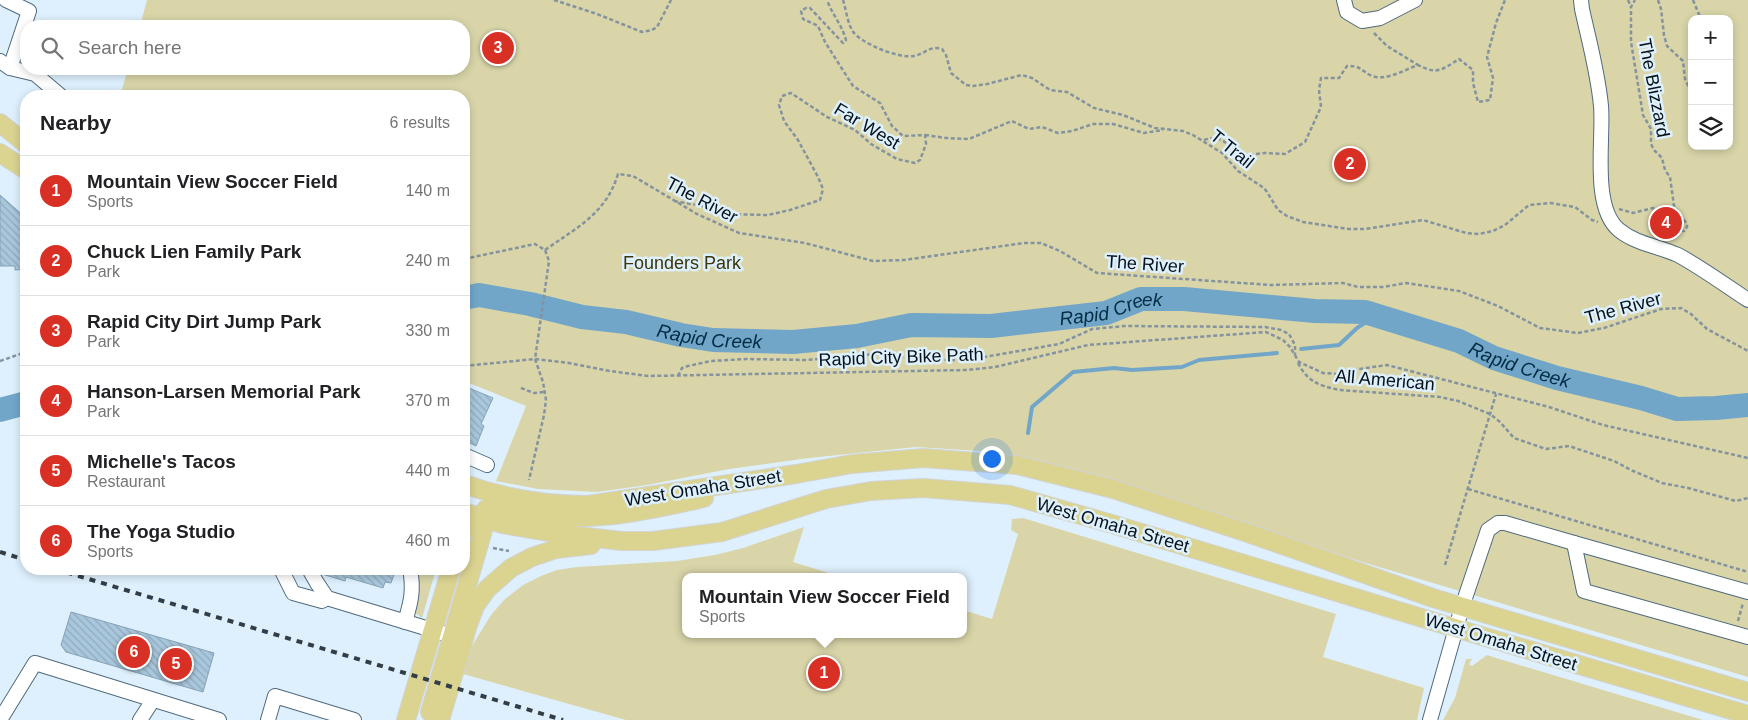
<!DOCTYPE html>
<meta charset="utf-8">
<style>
:root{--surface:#fff;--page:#f6f6f6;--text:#202124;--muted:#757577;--line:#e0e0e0;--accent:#d93025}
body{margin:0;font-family:Arial,sans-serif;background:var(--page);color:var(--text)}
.controls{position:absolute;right:15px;top:15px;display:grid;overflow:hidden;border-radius:10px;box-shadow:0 2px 8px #0003}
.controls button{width:45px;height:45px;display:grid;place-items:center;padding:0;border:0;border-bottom:1px solid var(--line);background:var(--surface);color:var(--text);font:25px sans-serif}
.you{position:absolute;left:991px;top:458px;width:18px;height:18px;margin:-12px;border:4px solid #fff;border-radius:50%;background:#1a73e8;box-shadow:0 0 0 8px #1a73e833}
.badge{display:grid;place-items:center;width:32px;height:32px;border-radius:50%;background:var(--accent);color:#fff;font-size:16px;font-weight:700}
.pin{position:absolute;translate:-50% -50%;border:2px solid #fff;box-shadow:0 1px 5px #0006}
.popup{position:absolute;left:682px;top:573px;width:285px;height:65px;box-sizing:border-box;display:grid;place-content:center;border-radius:10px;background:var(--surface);filter:drop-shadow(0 1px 4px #0005);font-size:16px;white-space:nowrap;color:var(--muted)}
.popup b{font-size:19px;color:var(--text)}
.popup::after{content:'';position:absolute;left:50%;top:100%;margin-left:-10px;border:10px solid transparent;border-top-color:var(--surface)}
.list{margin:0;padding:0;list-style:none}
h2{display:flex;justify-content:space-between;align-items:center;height:65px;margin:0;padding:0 20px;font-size:21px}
h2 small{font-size:16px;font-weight:400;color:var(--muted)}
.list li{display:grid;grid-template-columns:32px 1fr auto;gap:15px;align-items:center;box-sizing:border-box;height:70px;padding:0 20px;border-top:1px solid var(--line)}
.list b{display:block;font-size:19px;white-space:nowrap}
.list p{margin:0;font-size:16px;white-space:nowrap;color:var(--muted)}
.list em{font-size:16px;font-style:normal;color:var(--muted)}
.icon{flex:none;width:28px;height:28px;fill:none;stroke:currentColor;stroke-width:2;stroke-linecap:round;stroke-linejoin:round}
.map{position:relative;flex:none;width:1748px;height:720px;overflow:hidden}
.search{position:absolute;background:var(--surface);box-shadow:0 2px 8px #0003;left:20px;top:20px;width:450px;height:55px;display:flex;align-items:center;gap:12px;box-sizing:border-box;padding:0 18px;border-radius:20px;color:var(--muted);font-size:19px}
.panel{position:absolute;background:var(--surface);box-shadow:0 2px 8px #0003;left:20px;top:90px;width:450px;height:485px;border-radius:20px}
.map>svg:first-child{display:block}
.green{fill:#d9d5a9;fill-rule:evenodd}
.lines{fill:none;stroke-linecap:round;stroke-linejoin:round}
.stream{stroke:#72a6c8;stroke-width:4}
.river{stroke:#72a6c8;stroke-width:24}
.building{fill:url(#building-back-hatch);stroke:#85a2b6}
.minor-casing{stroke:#4f6a7d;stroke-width:16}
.major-casing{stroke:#d2d4d5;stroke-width:20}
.path{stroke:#84939e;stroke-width:2.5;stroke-dasharray:4 2.5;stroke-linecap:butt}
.minor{stroke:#fff;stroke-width:14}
.major{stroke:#dbd390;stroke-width:18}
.rail{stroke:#323d46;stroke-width:4;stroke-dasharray:6 6;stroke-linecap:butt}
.labels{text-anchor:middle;stroke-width:5;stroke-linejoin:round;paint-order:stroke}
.street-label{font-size:18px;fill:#071118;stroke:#def0fd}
.park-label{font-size:18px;fill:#3b3507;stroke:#def0fd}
.water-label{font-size:19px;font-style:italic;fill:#002d44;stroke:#def0fd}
</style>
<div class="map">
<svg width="1748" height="720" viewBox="0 0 1748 720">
<defs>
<pattern id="building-back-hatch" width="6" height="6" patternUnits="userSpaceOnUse" patternTransform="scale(1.25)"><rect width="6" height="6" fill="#a9c7dc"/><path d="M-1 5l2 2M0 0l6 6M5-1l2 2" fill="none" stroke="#90aabc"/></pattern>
</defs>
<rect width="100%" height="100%" fill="#def0fd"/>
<g class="green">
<path d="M147 0H1748V677L1044 467 980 451 916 447 809 458 729 469 647 485 597 492 538 489 496 481 526 406 464 381V96H120L128 69H464V26H140ZM1692 19H1729V146H1692Z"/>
<polygon points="1023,518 1336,614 1323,657 1424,688 1417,720 626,720 463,674 470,649 491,615 504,600 523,585 541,576 557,570 577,567 677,561 715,555 743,548 804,527 793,562 842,577 685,577 685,634 963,634 963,610 992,619 1018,534 1011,530 1012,519"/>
<polygon points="417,569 436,569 422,618 414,612 419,592"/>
<polygon points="1487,655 1493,657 1703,720 1443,720 1455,698 1466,659 1472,659 1469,664 1472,666"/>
</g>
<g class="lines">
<g class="stream">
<polyline points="1301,349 1339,345 1357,328 1377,315"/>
<polyline points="1028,433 1032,407 1073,372 1114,368 1132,370 1182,367 1199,360 1277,353"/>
</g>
<g class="river">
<path id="s1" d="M464 298 479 295 530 304 582 317 626 322 681 335 713 340 754 341 793 342 857 336 911 325 991 326 1106 313 1141 299H1184L1315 311 1365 312 1459 341 1494 358 1557 378 1641 398 1677 409 1716 408 1748 405"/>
<polyline points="0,410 26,403"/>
</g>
</g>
<g class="building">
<polygon points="0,195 26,218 26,269 15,270 15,266 0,266"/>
<polygon points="464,386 493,398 481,424 484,426 476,446 464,440"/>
<polygon points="319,569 396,569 391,583 385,582 383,588 346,577 345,581 322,574"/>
<polygon points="71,612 214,653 203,692 66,652 61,645"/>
</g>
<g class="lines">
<g class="minor-casing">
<g id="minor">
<polyline points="6,0 29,11 10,68"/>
<polyline points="1344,0 1347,12 1362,21 1380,18 1415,0"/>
<path d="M1581 0 1582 9C1589 41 1598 73 1601 106 1604 138 1591 207 1619 230 1636 244 1658 246 1678 255 1702 268 1725 285 1748 300"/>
<polyline points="0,61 10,68 35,74 61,96"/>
<polyline points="464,455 487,465"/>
<polyline points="281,569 293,593 322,601 327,598"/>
<polyline points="309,569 317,583 327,598 452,636"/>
<polyline points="1748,592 1574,543 1584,591 1748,637"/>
<path d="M405 622C411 602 414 590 410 569"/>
<polyline points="0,720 35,663 219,720"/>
<polyline points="140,720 153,700"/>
<polyline points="268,720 275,696 354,720"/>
<polyline points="1430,720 1462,607 1488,530 1498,523 1505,523 1574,543"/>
</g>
</g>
<g class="major-casing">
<g id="major">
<polyline points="0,123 26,144"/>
<polyline points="0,153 26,170"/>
<path d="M464 484C503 498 546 505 588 505L796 474 852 464 923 458 1017 465 1113 489 1248 533 1433 598 1748 692"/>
<polyline points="464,512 502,524 560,534 622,541 653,541 722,532 826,499 871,491 923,488 1010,495 1112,524 1455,628 1748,715"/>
<path d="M464 531C472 517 484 510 501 508 518 511 534 515 551 516 603 521 654 509 704 498"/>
<polyline points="430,712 482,534 486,516 486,509"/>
<polyline points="406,720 451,569"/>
<polyline points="440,720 468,625 475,606 487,589 511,568 532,557 556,549 591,545"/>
</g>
</g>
<g class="path">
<polyline points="554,0 597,14 642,32 652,30 657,27 671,0"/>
<path d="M843 0C846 9 847 21 852 30 859 43 899 59 914 56 925 54 930 45 942 49L946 55 951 73 966 85 973 86 987 84 1022 75 1032 78 1050 90 1067 92 1094 108 1123 115 1155 128 1183 131 1193 135 1222 153 1238 171 1264 188 1267 192 1278 210 1287 216 1303 222 1348 229H1365L1423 220 1466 233 1479 234 1493 231 1505 225 1529 205 1550 203 1575 207 1592 220 1598 222"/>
<polyline points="1628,0 1631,7"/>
<polyline points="1658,0 1661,9 1664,35 1667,46 1683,61 1685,79 1692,94"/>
<polyline points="1693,0 1700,17 1699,19"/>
<polyline points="1374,33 1387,46 1418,65"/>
<polyline points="925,135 946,138 969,139 1012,121 1029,129 1042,127 1058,133 1072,131 1093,124 1113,124 1144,133 1163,130"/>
<path d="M1204 140C1222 134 1228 145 1240 156L1265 153 1285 154 1305 142 1321 107 1319 90 1321 78H1339L1347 66C1361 65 1362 72 1372 76 1387 81 1404 70 1418 65 1437 75 1442 70 1459 59L1473 70V83L1478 102 1490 100 1493 78 1487 57 1496 23 1505 0"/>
<path d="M674 201 714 208 727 214 768 215 790 210 820 200 823 189 818 177 798 140 784 121 779 105 782 96 791 93 827 117 855 130 871 144 897 159 915 163 920 160 926 144 925 135 903 136 892 126 880 103 853 86 825 42 818 26 803 19 801 11 806 8H810L843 43 846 40C842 25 832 14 827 0"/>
<polyline points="1619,209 1633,213 1653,208 1659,209 1681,230 1684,231 1687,227 1687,224 1674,206 1670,177 1665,170 1662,158 1654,150 1651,144 1651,129 1643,115 1631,42 1631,7 1635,0"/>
<path d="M545 250C576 228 606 214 618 174L633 176 697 214 739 233 805 243 873 261 904 260 1024 243H1041L1060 251 1097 273 1271 285 1343 283 1358 287H1383L1406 283 1459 291 1498 306 1540 328 1578 333 1604 328 1661 309 1681 308 1691 314 1707 329 1748 351"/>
<polyline points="464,259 535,244 545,250 549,261 535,359 543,382 546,400 544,415 529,480"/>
<polyline points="0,361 26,352"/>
<path d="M1298 363C1308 382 1318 385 1339 390L1440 397 1458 401 1490 414 1500 422 1514 438 1546 449 1569 446 1614 461 1633 471 1662 483 1688 488 1736 501 1748 498"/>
<polyline points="464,366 535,359 569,363 610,371 648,376 967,370 995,367 1088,345 1266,332 1283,340 1290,347 1299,362 1323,373 1337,374 1352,370 1387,365 1549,407 1603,425 1748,458"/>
<polyline points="678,376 682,368 688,366 711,361 746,359 807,360 876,354 925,360 967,360 1059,344 1092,329 1125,326 1265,327 1281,330 1289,334 1295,345 1295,355"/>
<polyline points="521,388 534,393 544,392"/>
<polyline points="1468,489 1748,572"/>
<polyline points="493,548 509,551"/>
<polyline points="1445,565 1496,394"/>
<polyline points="1738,621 1743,603"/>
</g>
<use href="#minor" class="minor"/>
<use href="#major" class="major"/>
<g class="rail">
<polyline points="0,552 26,560"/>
<polyline points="55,569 563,720"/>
</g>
</g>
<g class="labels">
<g class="street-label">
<text transform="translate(1654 88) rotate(79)" y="6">The Blizzard</text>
<text transform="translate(867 126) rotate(31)" y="6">Far West</text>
<text transform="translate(1232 149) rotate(39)" y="6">T Trail</text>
<text transform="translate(702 200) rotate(28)" y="6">The River</text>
<text transform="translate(1145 264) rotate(4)" y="6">The River</text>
<text transform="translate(1623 308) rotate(-15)" y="6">The River</text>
<text transform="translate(901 357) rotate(-2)" y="6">Rapid City Bike Path</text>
<text transform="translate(1385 380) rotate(5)" y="6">All American</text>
<text transform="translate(703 488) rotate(-9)" y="6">West Omaha Street</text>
<text transform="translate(1113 525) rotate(16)" y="6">West Omaha Street</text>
<text transform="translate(1501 642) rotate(17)" y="6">West Omaha Street</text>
</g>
<g class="park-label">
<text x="682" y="269">Founders Park</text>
</g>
<g class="water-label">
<text dy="7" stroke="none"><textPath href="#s1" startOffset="655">Rapid Creek</textPath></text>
<text dy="7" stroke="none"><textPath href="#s1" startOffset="250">Rapid Creek</textPath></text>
<text dy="7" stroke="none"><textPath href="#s1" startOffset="1075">Rapid Creek</textPath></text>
</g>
</g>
</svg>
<div class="controls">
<button>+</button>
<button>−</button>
<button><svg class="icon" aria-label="layers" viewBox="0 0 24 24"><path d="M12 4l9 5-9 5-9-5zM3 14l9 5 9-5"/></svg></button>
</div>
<div class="you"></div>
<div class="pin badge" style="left:824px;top:673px">1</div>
<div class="popup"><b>Mountain View Soccer Field</b>Sports</div>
<div class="pin badge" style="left:1350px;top:164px">2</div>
<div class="pin badge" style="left:498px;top:48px">3</div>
<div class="pin badge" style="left:1666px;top:223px">4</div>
<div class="pin badge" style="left:176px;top:664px">5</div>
<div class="pin badge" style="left:134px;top:652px">6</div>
<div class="search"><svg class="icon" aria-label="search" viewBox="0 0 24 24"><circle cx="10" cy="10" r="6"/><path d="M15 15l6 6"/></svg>Search here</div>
<section class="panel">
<h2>Nearby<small>6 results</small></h2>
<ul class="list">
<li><span class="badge">1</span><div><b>Mountain View Soccer Field</b><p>Sports</p></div><em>140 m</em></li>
<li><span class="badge">2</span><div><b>Chuck Lien Family Park</b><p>Park</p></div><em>240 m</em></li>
<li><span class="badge">3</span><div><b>Rapid City Dirt Jump Park</b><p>Park</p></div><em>330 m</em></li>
<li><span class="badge">4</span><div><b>Hanson-Larsen Memorial Park</b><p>Park</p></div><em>370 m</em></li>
<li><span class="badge">5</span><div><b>Michelle's Tacos</b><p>Restaurant</p></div><em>440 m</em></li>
<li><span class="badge">6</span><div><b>The Yoga Studio</b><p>Sports</p></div><em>460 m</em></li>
</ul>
</section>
</div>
